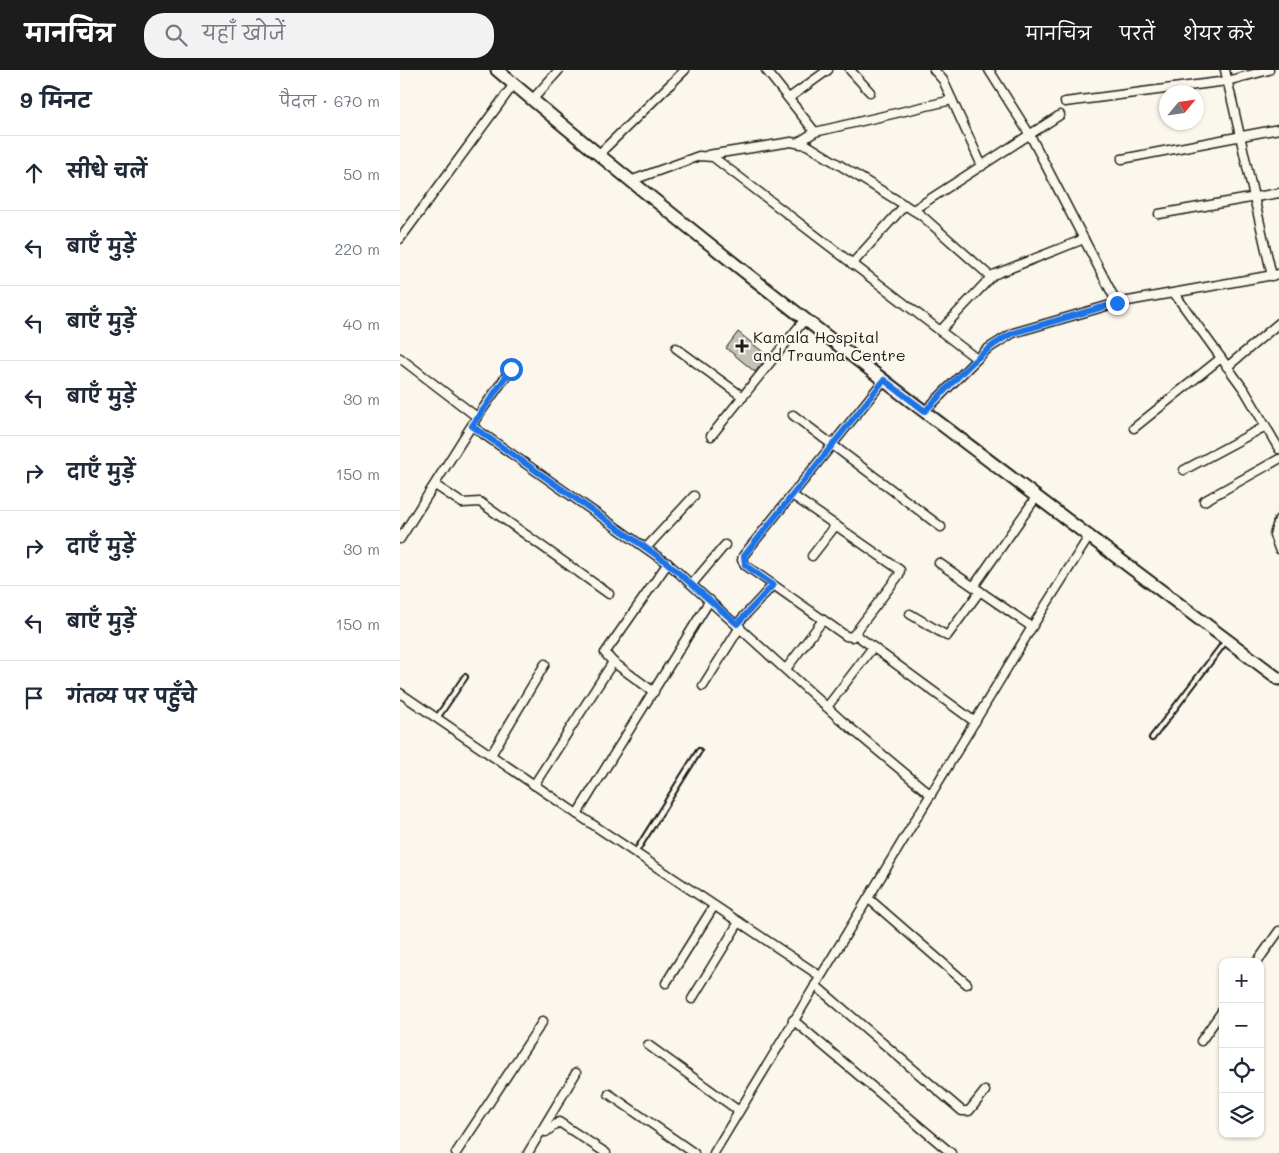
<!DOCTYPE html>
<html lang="hi">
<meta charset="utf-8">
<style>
:root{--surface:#fff;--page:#f2f2f3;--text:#1f2937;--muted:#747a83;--line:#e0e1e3;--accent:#1c1c1c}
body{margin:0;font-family:Mali,"Playpen Sans Deva",sans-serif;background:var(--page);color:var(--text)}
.controls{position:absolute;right:15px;bottom:15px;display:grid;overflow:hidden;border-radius:10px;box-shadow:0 1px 4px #0004}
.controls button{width:45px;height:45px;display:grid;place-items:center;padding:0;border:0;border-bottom:1px solid var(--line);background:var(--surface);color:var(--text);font:25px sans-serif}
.compass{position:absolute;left:759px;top:15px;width:45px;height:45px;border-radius:50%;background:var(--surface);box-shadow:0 1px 4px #0004;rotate:61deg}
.stop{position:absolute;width:15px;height:15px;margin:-11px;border:4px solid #1a73e8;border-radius:50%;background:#fff}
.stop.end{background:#1a73e8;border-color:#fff;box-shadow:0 1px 5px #0008}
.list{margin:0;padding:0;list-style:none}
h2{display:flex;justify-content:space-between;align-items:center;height:65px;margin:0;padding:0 20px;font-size:21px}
h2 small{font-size:16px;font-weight:400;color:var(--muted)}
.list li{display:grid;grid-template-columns:32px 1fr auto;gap:15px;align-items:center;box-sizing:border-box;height:75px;padding:0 20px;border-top:1px solid var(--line)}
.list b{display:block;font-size:19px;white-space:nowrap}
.list em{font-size:16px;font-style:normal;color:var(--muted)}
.icon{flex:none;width:28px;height:28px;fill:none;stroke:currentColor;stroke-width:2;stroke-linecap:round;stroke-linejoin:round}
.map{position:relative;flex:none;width:879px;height:1083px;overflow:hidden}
header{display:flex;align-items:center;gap:30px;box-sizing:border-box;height:70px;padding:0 25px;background:var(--accent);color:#fff}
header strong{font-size:24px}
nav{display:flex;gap:28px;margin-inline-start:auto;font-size:18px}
.search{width:350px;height:45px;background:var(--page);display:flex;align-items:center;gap:12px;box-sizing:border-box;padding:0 18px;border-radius:20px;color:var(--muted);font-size:19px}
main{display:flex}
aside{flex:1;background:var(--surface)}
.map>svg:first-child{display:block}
.building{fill:#c3c0b8;stroke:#1c1c1c}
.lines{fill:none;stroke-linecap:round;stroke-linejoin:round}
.lane-casing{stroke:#1c1c1c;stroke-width:8}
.street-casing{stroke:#1c1c1c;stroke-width:11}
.secondary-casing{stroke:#1c1c1c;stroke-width:15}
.lane{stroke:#fbf7ec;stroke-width:4}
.street{stroke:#fbf7ec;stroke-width:8}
.secondary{stroke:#fbf7ec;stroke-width:11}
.route{stroke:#1a73e8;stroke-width:6}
.poi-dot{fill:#1c1c1c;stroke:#fbf7ec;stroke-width:2}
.labels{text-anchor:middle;stroke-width:4;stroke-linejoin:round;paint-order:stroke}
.poi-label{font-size:16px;fill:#1c1c1c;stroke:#fbf7ec;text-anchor:start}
</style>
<header>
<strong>मानचित्र</strong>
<div class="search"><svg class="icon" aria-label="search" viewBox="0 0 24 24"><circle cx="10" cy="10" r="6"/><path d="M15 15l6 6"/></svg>यहाँ खोजें</div>
<nav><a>मानचित्र</a><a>परतें</a><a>शेयर करें</a></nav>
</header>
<main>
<aside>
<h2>9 मिनट<small>पैदल · 670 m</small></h2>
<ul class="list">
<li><svg class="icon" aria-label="ahead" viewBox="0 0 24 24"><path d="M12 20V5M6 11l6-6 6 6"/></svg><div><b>सीधे चलें</b></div><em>50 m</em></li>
<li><svg class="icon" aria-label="left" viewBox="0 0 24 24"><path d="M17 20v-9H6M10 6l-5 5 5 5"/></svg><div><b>बाएँ मुड़ें</b></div><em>220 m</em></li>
<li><svg class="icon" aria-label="left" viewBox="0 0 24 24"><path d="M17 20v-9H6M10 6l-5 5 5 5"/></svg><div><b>बाएँ मुड़ें</b></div><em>40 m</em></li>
<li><svg class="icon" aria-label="left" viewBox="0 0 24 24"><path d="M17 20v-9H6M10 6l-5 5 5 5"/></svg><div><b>बाएँ मुड़ें</b></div><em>30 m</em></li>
<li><svg class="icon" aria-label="right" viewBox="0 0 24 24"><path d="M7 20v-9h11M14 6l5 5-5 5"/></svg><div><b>दाएँ मुड़ें</b></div><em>150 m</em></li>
<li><svg class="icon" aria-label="right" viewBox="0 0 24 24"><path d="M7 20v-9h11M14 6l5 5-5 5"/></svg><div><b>दाएँ मुड़ें</b></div><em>30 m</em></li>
<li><svg class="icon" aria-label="left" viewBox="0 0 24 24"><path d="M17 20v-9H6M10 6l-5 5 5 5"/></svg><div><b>बाएँ मुड़ें</b></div><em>150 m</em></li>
<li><svg class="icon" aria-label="arrive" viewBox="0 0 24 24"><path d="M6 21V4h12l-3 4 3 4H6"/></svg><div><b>गंतव्य पर पहुँचे</b></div></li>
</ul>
</aside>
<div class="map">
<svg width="879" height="1083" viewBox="0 0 879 1083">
<rect width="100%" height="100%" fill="#fbf7ec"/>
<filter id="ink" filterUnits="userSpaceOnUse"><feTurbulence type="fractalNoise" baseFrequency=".02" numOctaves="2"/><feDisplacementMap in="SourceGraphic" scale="10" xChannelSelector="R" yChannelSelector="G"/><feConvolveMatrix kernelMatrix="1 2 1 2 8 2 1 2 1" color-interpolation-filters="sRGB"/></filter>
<g filter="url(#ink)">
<polygon class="building" points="338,262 368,286 355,302 326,278"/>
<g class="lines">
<g class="lane-casing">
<g id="lane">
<polyline points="37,648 65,607"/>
<polyline points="752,668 825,572"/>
<polyline points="235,783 299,681"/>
</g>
</g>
<g class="street-casing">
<g id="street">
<polyline points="366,0 415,62"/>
<polyline points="450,0 470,22"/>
<polyline points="534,0 543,10 582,96"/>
<polyline points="589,0 630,65 717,233"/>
<polyline points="825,0 872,206"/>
<polyline points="389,28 428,0"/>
<polyline points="132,30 159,0"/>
<polyline points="665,32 827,11 869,0"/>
<polyline points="399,72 415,62 552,30"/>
<polyline points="198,85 285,0"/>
<polyline points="308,85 391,72 407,75 521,145 591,207"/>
<polyline points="722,89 879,59"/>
<polyline points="230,111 299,86 313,87 577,289"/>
<polyline points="513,140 660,45"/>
<polyline points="759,144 879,123"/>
<polyline points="0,169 114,14"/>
<polyline points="452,194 505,135"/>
<polyline points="774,223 845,321 879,379"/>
<polyline points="540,261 593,205 684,169"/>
<polyline points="276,278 343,327"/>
<polyline points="0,288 77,347"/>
<polyline points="827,297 879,253"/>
<polyline points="525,341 586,280 613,263 717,233 879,204"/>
<polyline points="393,345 541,457"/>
<polyline points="72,356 271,496 441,650 531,725"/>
<polyline points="734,358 821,288"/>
<polyline points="311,366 405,249"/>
<polyline points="784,400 866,356"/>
<polyline points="35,415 62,433 80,432 209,524"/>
<polyline points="392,425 500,500 499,505 452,567 446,566 345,495 342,490 343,486 484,310"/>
<polyline points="804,431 879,389"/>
<polyline points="879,449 874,465 879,479"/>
<polyline points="0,469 77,347 111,299"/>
<polyline points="246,478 294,426"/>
<polyline points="412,486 436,455"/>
<polyline points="539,493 632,557"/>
<polyline points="292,514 325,475"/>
<polyline points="574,516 637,426"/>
<polyline points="510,544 547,566 580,521"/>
<polyline points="337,554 373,515"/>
<polyline points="455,564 575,652"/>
<polyline points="386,599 423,550"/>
<polyline points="303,616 340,557"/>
<polyline points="254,622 213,592 205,583 268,493"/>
<polyline points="0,623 177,744 420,906"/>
<polyline points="427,637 473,577"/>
<polyline points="91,685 145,594"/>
<polyline points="134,715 213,592"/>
<polyline points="177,744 310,530"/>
<polyline points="468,828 567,914"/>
<polyline points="857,892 879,861"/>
<polyline points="266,913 314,836"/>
<polyline points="415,915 562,1041 569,1041 585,1021"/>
<polyline points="292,929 339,852"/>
<polyline points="393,950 551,1083"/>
<polyline points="801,971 823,940"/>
<polyline points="248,975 339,1041"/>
<polyline points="209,1024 294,1083"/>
<polyline points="141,1061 146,1062 159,1052 206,1083"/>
<polyline points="56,1083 143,951"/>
<polyline points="128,1083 176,1003"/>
<polyline points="314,1083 632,557 690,465"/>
</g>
</g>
<g class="secondary-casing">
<path id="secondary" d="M97 0C349 213 615 411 879 609"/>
</g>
<use href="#lane" class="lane"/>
<use href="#street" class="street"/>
<use href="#secondary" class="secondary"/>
</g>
</g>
<g class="lines" filter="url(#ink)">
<path class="route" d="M111 299 72 356 266 492 337 554 373 515 345 495 344 486 484 310 525 341C553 313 578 281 613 263L717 233"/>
</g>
<path class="poi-dot" d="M339.5 268.5h5v5h5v5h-5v5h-5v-5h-5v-5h5z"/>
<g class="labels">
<g class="poi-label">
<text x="353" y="273">Kamala Hospital<tspan x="353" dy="18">and Trauma Centre</tspan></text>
</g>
</g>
</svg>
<div class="controls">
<button>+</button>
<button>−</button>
<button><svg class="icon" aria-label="locate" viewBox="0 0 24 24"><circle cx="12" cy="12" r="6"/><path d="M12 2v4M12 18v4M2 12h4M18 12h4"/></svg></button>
<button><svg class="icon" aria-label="layers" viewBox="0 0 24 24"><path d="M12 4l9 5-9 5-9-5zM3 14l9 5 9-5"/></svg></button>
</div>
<svg class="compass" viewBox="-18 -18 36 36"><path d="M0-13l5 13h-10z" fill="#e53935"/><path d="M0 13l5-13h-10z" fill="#747a83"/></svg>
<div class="stop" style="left:111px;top:299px"></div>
<div class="stop end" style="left:717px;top:233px"></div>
</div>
</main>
